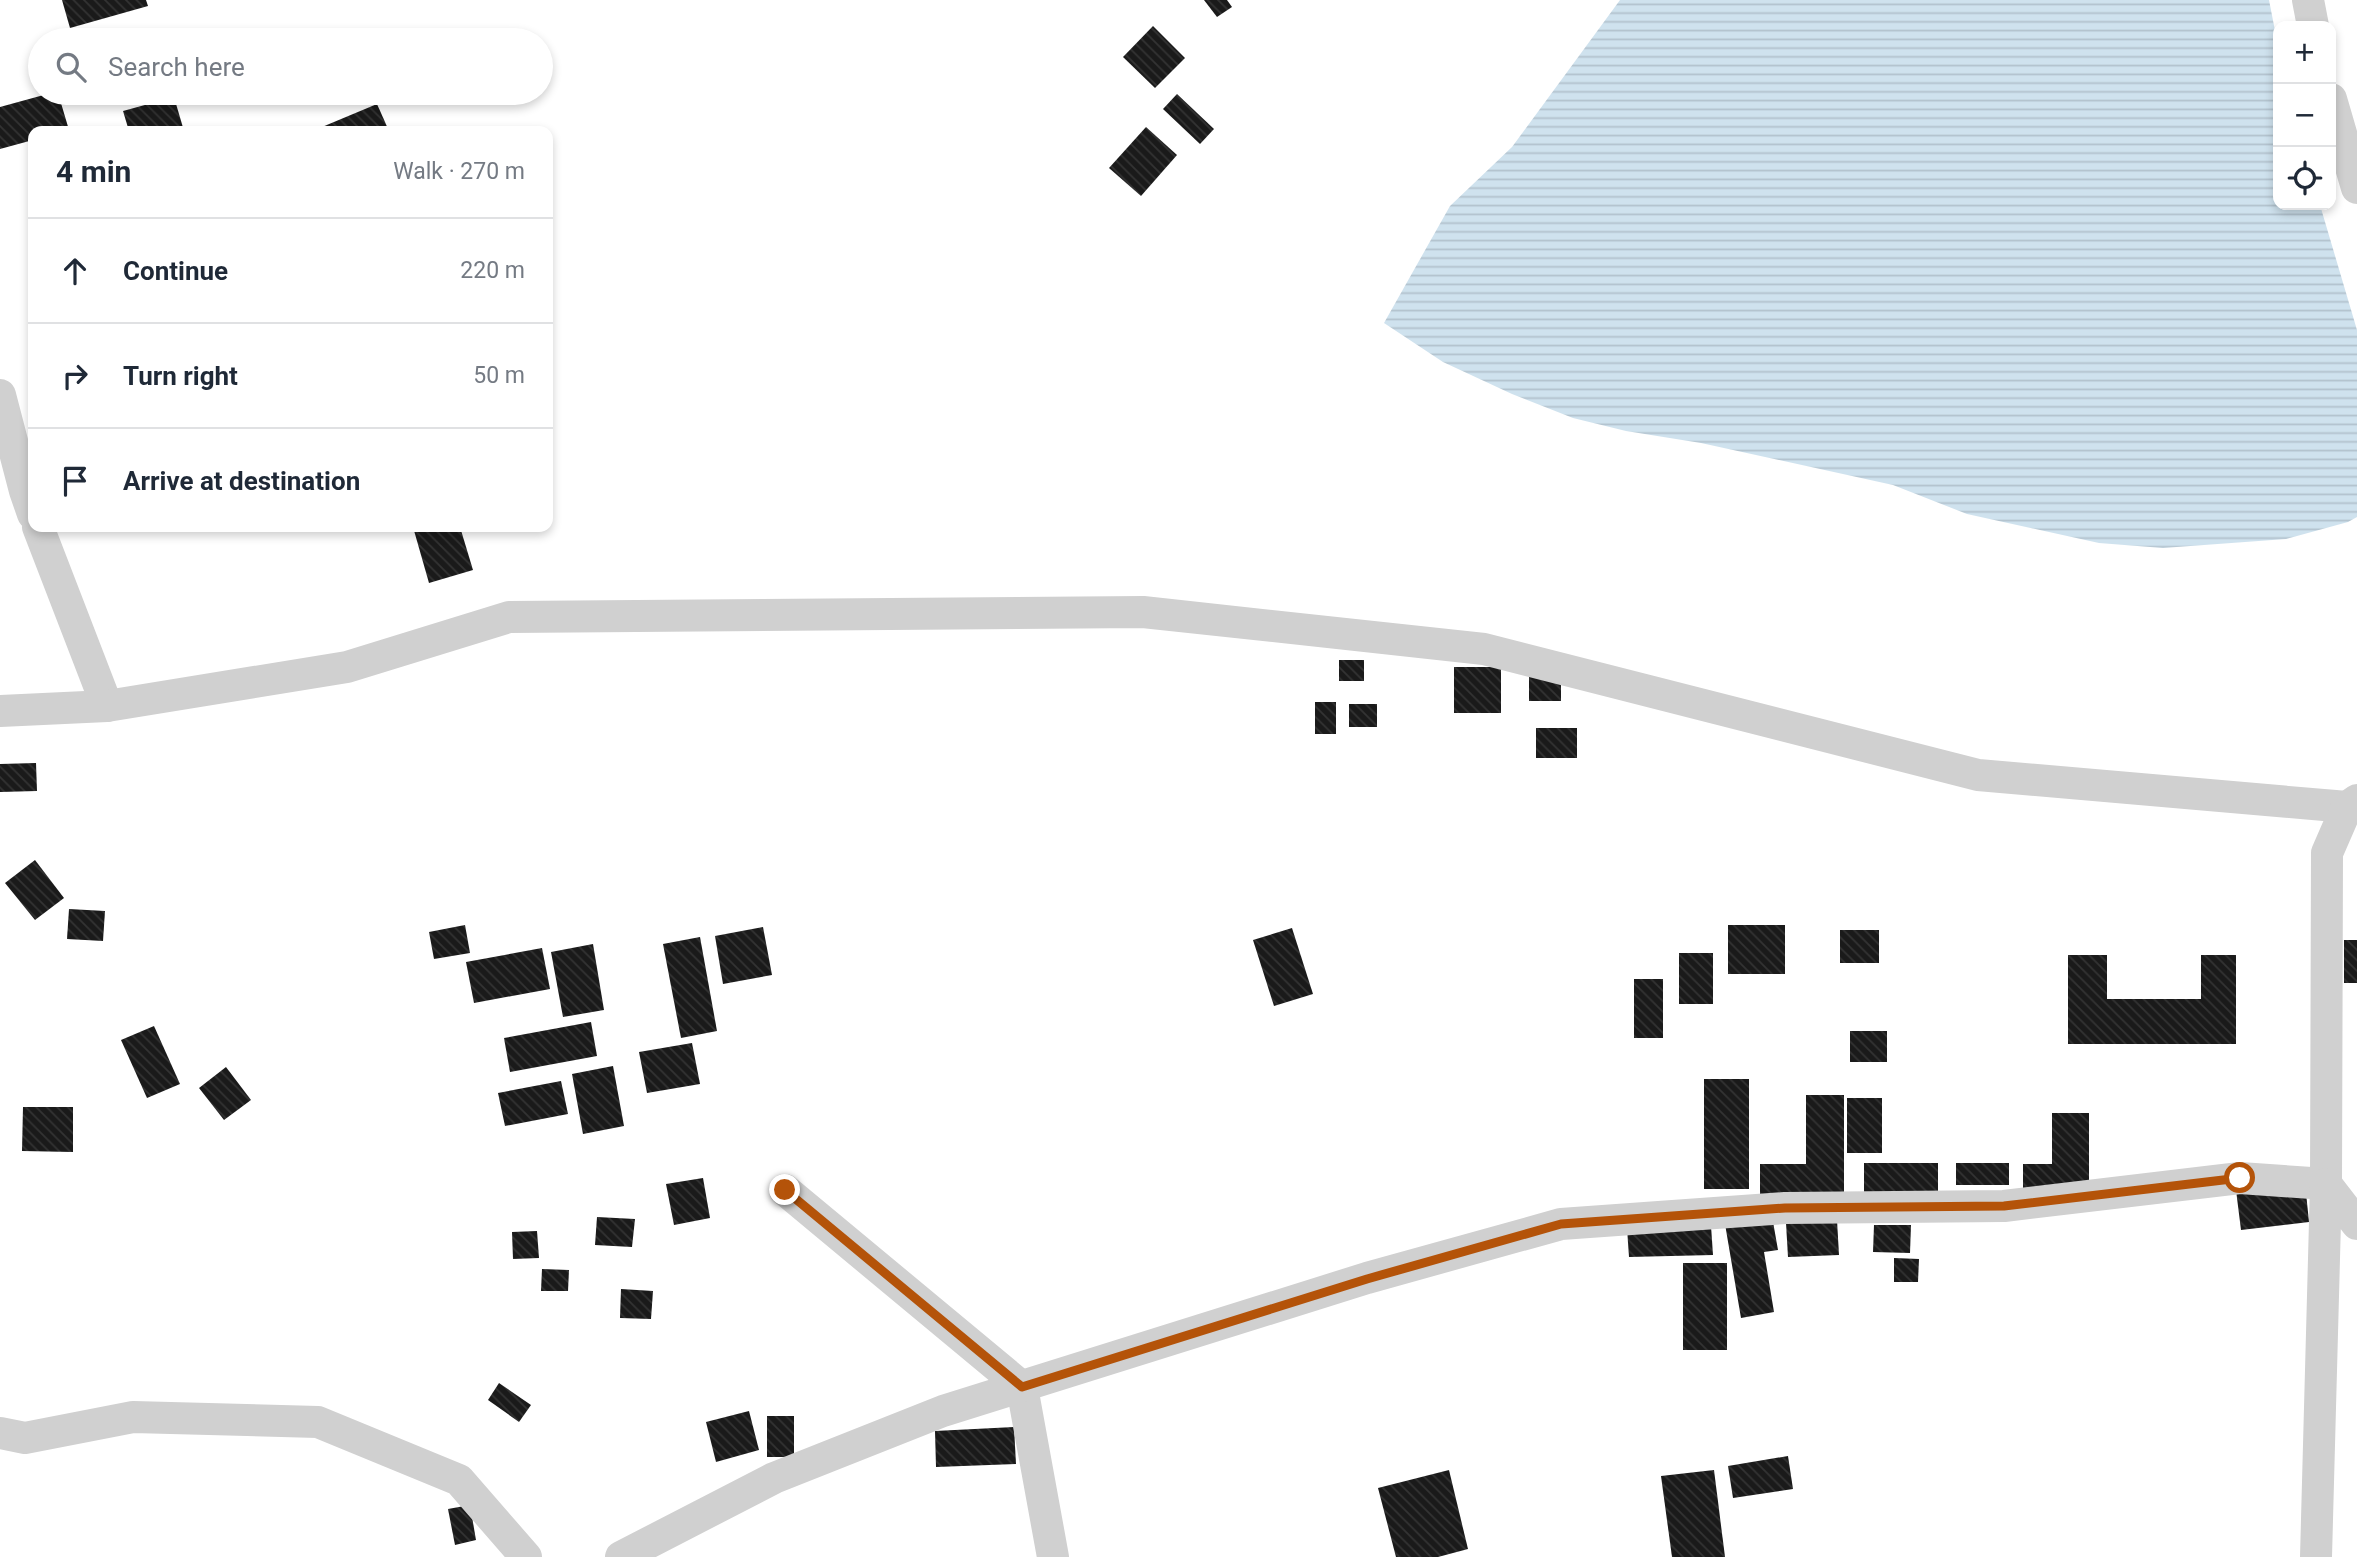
<!DOCTYPE html>
<meta charset="utf-8">
<style>
:root{--surface:#fff;--page:#f6f6f7;--text:#1f2937;--muted:#747a83;--line:#e0e1e3}
body{margin:0;font-family:Roboto,sans-serif;background:var(--page);color:var(--text)}
.controls{position:absolute;right:21px;top:21px;display:grid;overflow:hidden;border-radius:14px;box-shadow:0 4px 10px #0003}
.controls button{width:63px;height:63px;display:grid;place-items:center;padding:0;border:0;border-bottom:2px solid var(--line);background:var(--surface);color:var(--text);font:35px sans-serif}
.stop{position:absolute;width:21px;height:21px;margin:-16px;border:5px solid #b45309;border-radius:50%;background:#fff}
.stop.end{background:#b45309;border-color:#fff;box-shadow:0 2px 7px #0008}
.list{margin:0;padding:0;list-style:none}
h2{display:flex;justify-content:space-between;align-items:center;height:91px;margin:0;padding:0 28px;font-size:30px}
h2 small{font-size:23px;font-weight:400;color:var(--muted)}
.list li{display:grid;grid-template-columns:46px 1fr auto;gap:21px;align-items:center;box-sizing:border-box;height:105px;padding:0 28px;border-top:2px solid var(--line)}
.list b{display:block;font-size:26px;white-space:nowrap}
.list em{font-size:23px;font-style:normal;color:var(--muted)}
.icon{flex:none;width:38px;height:38px;fill:none;stroke:currentColor;stroke-width:2;stroke-linecap:round;stroke-linejoin:round}
.map{position:relative;flex:none;width:2357px;height:1557px;overflow:hidden}
.search{position:absolute;background:var(--surface);box-shadow:0 4px 10px #0003;left:28px;top:28px;width:525px;height:77px;display:flex;align-items:center;gap:18px;box-sizing:border-box;padding:0 24px;border-radius:38px;color:var(--muted);font-size:26px}
.panel{position:absolute;background:var(--surface);box-shadow:0 4px 10px #0003;left:28px;top:126px;width:525px;height:406px;border-radius:14px}
.map>svg:first-child{display:block}
.water{fill:url(#water-rules)}
.building{fill:url(#building-back-hatch)}
.lines{fill:none;stroke-linecap:round;stroke-linejoin:round}
.minor{stroke:#d0d0d0;stroke-width:32}
.route{stroke:#b45309;stroke-width:9}
</style>
<div class="map">
<svg width="2357" height="1557" viewBox="0 0 2357 1557">
<defs>
<pattern id="water-rules" width="6" height="5" patternUnits="userSpaceOnUse" patternTransform="scale(1.75)"><rect width="6" height="5" fill="#cfe2ee"/><path d="M0 2.5h6" fill="none" stroke="#b2c2cd"/></pattern>
<pattern id="building-back-hatch" width="6" height="6" patternUnits="userSpaceOnUse" patternTransform="scale(1.75)"><rect width="6" height="6" fill="#1a1a1a"/><path d="M-1 5l2 2M0 0l6 6M5-1l2 2" fill="none" stroke="#333"/></pattern>
</defs>
<rect width="100%" height="100%" fill="#fff"/>
<polygon class="water" points="1620,0 2269,0 2278,46 2278,205 2320,205 2357,330 2357,517 2348,522 2286,539 2163,548 2099,543 1967,514 1893,485 1701,443 1626,431 1573,418 1512,394 1443,362 1384,323 1450,206 1512,147"/>
<g class="building">
<polygon points="62,0 146,0 148,6 70,28"/>
<polygon points="1204,0 1227,0 1232,7 1217,17"/>
<polygon points="1153,26 1185,58 1155,88 1123,57"/>
<polygon points="271,28 275,40 230,40"/>
<polygon points="51,93 58,93 69,130 33,131 33,140 0,149 0,107"/>
<polygon points="1177,94 1214,129 1200,144 1163,109"/>
<polygon points="174,97 184,131 129,131 123,111"/>
<polygon points="377,104 389,131 324,131 322,127"/>
<polygon points="1146,127 1177,155 1141,196 1109,168"/>
<polygon points="413,527 460,527 473,570 429,583"/>
<rect x="1339" y="660" width="25" height="21"/>
<rect x="1454" y="667" width="47" height="46"/>
<rect x="1529" y="674" width="32" height="27"/>
<rect x="1315" y="702" width="21" height="32"/>
<rect x="1349" y="704" width="28" height="23"/>
<rect x="1536" y="728" width="41" height="30"/>
<polygon points="36,763 37,791 0,792 0,764"/>
<polygon points="35,860 64,898 35,920 5,883"/>
<polygon points="69,909 105,911 103,941 67,939"/>
<polygon points="465,925 470,953 434,959 429,932"/>
<rect x="1728" y="925" width="57" height="49"/>
<polygon points="763,927 772,975 723,984 715,936"/>
<polygon points="1292,928 1313,994 1274,1006 1253,940"/>
<rect x="1840" y="930" width="39" height="33"/>
<polygon points="700,937 717,1031 681,1038 663,944"/>
<rect x="2344" y="940" width="13" height="43"/>
<polygon points="593,944 604,1010 563,1017 551,952"/>
<polygon points="542,948 550,989 474,1003 466,962"/>
<rect x="1679" y="953" width="34" height="51"/>
<polygon points="2068,955 2107,955 2107,999 2201,999 2201,955 2236,955 2236,1044 2068,1044"/>
<rect x="1634" y="979" width="29" height="59"/>
<polygon points="591,1022 597,1056 510,1072 504,1038"/>
<polygon points="154,1026 180,1084 147,1098 121,1040"/>
<rect x="1850" y="1031" width="37" height="31"/>
<polygon points="692,1043 700,1084 647,1093 639,1052"/>
<polygon points="613,1066 624,1126 583,1134 572,1074"/>
<polygon points="226,1067 251,1100 224,1120 199,1088"/>
<rect x="1704" y="1079" width="45" height="110"/>
<polygon points="561,1081 568,1114 505,1126 498,1093"/>
<polygon points="1806,1095 1844,1095 1844,1197 1760,1197 1760,1164 1806,1164"/>
<rect x="1847" y="1098" width="35" height="55"/>
<polygon points="23,1107 73,1107 73,1152 22,1151"/>
<polygon points="2052,1113 2089,1113 2089,1189 2023,1189 2023,1164 2052,1164"/>
<rect x="1864" y="1163" width="74" height="34"/>
<rect x="1956" y="1163" width="53" height="22"/>
<polygon points="703,1178 710,1218 674,1225 666,1184"/>
<polygon points="2305,1183 2309,1222 2241,1230 2236,1190"/>
<polygon points="1772,1216 1778,1250 1764,1252 1774,1312 1741,1318 1725,1224"/>
<polygon points="597,1217 635,1219 632,1247 595,1245"/>
<polygon points="1837,1220 1839,1255 1788,1257 1786,1223"/>
<polygon points="1874,1225 1911,1225 1910,1253 1873,1252"/>
<polygon points="1711,1226 1713,1255 1629,1257 1627,1228"/>
<polygon points="537,1231 539,1258 513,1259 512,1232"/>
<polygon points="1894,1258 1919,1259 1918,1282 1894,1282"/>
<rect x="1683" y="1263" width="44" height="87"/>
<polygon points="542,1269 569,1270 568,1291 541,1291"/>
<polygon points="621,1289 653,1291 651,1319 620,1318"/>
<polygon points="499,1383 531,1405 519,1422 488,1400"/>
<polygon points="749,1411 759,1450 716,1462 706,1422"/>
<rect x="767" y="1416" width="27" height="41"/>
<polygon points="1014,1427 1016,1464 936,1467 935,1431"/>
<polygon points="1788,1456 1793,1489 1733,1498 1728,1466"/>
<polygon points="1449,1470 1468,1549 1438,1557 1396,1557 1378,1488"/>
<polygon points="1714,1470 1725,1557 1672,1557 1661,1476"/>
<polygon points="470,1505 476,1540 455,1545 448,1509"/>
</g>
<g class="lines">
<g class="minor">
<polyline points="2308,0 2313,26"/>
<polyline points="2331,99 2357,188"/>
<polyline points="0,395 25,491 33,514"/>
<polyline points="38,527 107,706"/>
<polyline points="0,711 107,706 347,667 509,617 1143,612 1484,649 1978,775 2347,807"/>
<polyline points="785,1190 1022,1387 1053,1557"/>
<polyline points="0,1433 25,1438 133,1417 318,1422 459,1480 526,1557"/>
<polyline points="621,1557 774,1478 943,1411 1367,1278 1561,1224 1785,1208 2004,1206 2240,1178 2326,1184 2327,853 2347,807 2357,800"/>
<polyline points="2316,1557 2326,1184 2357,1224"/>
</g>
</g>
<g class="lines">
<polyline class="route" points="785,1190 1022,1387 1367,1279 1561,1224 1785,1208 2004,1206 2240,1178"/>
</g>
</svg>
<div class="controls">
<button>+</button>
<button>−</button>
<button><svg class="icon" aria-label="locate" viewBox="0 0 24 24"><circle cx="12" cy="12" r="6"/><path d="M12 2v4M12 18v4M2 12h4M18 12h4"/></svg></button>
</div>
<div class="stop" style="left:2240px;top:1178px"></div>
<div class="stop end" style="left:785px;top:1190px"></div>
<div class="search"><svg class="icon" aria-label="search" viewBox="0 0 24 24"><circle cx="10" cy="10" r="6"/><path d="M15 15l6 6"/></svg>Search here</div>
<section class="panel">
<h2>4 min<small>Walk · 270 m</small></h2>
<ul class="list">
<li><svg class="icon" aria-label="ahead" viewBox="0 0 24 24"><path d="M12 20V5M6 11l6-6 6 6"/></svg><div><b>Continue</b></div><em>220 m</em></li>
<li><svg class="icon" aria-label="right" viewBox="0 0 24 24"><path d="M7 20v-9h11M14 6l5 5-5 5"/></svg><div><b>Turn right</b></div><em>50 m</em></li>
<li><svg class="icon" aria-label="arrive" viewBox="0 0 24 24"><path d="M6 21V4h12l-3 4 3 4H6"/></svg><div><b>Arrive at destination</b></div></li>
</ul>
</section>
</div>
